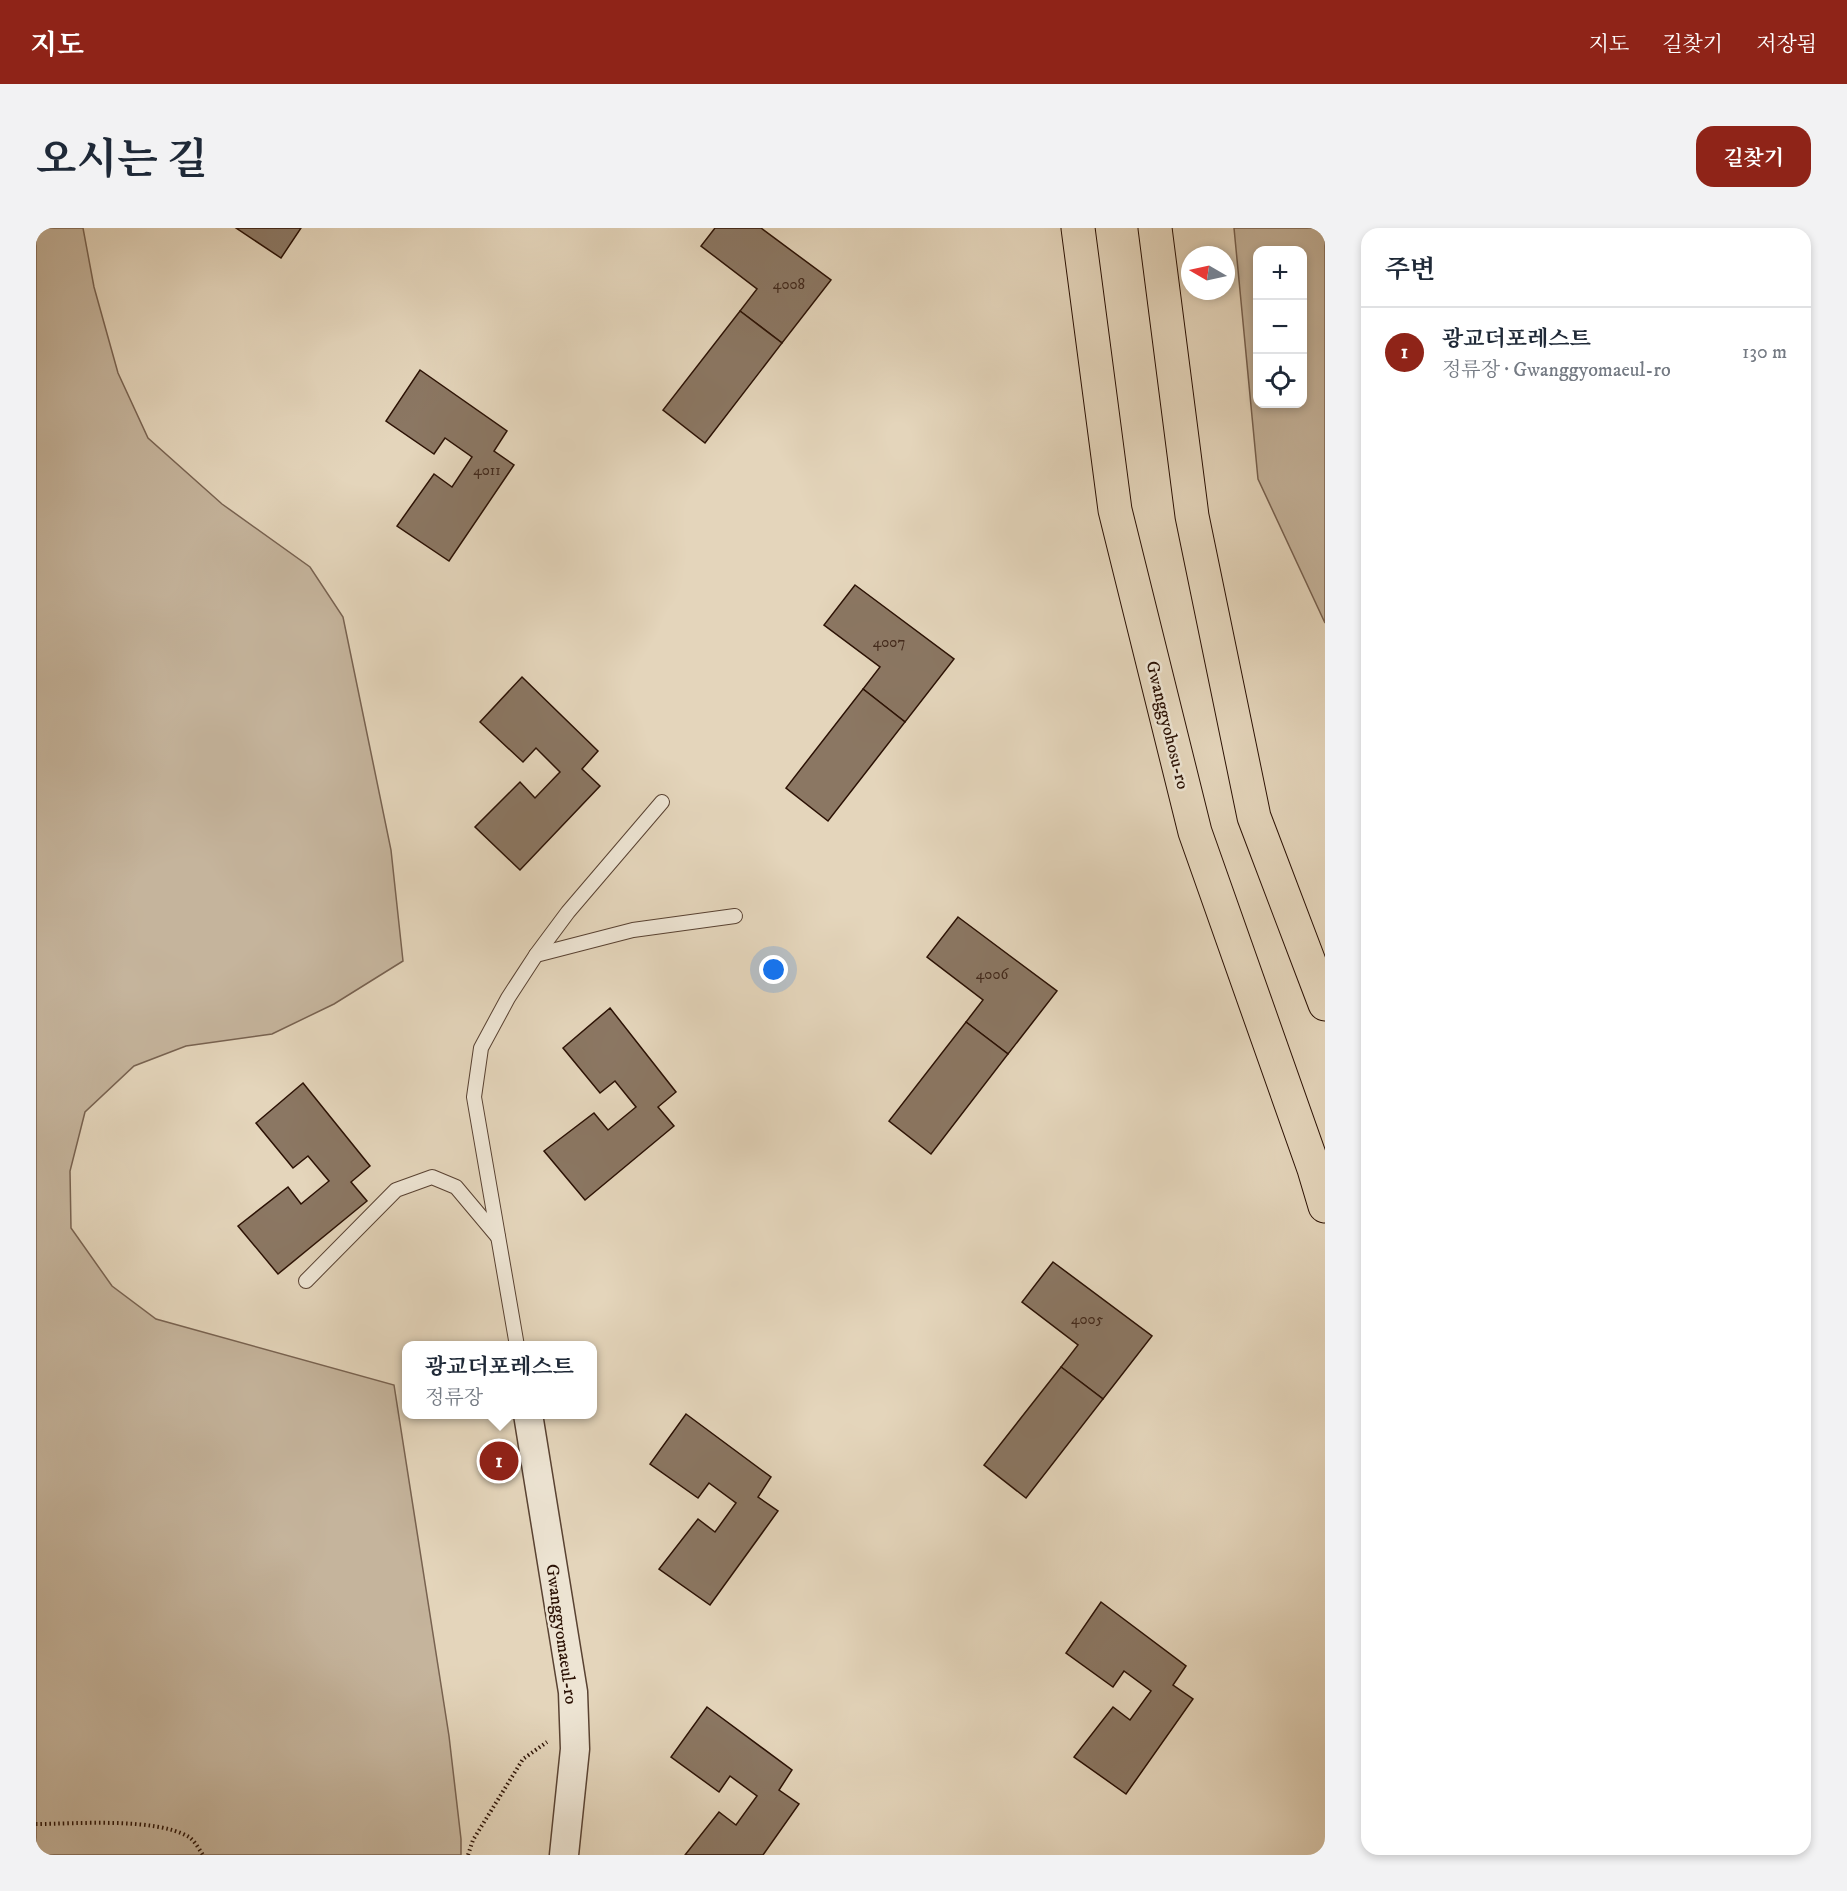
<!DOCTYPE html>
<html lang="ko">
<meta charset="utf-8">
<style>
:root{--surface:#fff;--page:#f2f2f3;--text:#1f2937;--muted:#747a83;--line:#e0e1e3;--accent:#8f2418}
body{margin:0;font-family:"IM FELL DW Pica","Noto Serif KR",serif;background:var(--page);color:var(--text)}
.controls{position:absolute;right:18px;top:18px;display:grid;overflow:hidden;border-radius:12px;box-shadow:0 3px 9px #0003}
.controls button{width:54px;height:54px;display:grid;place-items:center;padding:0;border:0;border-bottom:2px solid var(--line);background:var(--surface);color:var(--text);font:30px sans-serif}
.compass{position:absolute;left:1145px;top:18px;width:54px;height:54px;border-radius:50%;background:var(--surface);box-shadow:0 3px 9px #0003;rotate:279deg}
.you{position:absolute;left:738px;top:742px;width:21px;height:21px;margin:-15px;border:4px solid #fff;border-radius:50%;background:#1a73e8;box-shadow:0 0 0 9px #1a73e833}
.badge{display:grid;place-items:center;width:39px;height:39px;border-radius:50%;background:var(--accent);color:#fff;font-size:20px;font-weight:700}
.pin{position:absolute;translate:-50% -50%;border:3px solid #fff;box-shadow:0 2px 6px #0006}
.popup{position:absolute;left:366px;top:1113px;width:195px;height:78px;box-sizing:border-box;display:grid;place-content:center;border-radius:12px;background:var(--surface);filter:drop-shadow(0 2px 4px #0005);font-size:20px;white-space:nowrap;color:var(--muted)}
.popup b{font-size:22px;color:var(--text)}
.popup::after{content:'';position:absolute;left:50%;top:100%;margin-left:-12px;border:12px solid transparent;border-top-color:var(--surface)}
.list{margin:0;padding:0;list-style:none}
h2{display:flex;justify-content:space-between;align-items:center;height:78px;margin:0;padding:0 24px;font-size:26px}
h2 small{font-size:20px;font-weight:400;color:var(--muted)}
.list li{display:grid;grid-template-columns:39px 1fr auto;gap:18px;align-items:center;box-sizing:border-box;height:90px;padding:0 24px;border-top:2px solid var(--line)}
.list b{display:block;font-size:22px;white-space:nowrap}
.list p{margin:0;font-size:20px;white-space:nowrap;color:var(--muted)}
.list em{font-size:20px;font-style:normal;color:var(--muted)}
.icon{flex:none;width:33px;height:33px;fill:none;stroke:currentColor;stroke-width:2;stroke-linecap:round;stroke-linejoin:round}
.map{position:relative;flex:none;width:1289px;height:1627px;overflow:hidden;border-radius:18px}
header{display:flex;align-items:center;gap:36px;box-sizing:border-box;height:84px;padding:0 30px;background:var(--accent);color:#fff}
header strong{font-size:28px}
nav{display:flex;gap:33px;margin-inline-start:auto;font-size:21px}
.intro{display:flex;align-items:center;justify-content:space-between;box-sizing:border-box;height:144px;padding:0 36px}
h1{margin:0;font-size:42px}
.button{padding:15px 27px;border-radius:18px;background:var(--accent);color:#fff;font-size:21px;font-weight:700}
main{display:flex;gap:36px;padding:0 36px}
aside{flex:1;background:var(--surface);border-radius:18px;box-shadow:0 3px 9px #0003}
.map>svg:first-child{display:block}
.green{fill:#c5b49c;stroke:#786250;stroke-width:1.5;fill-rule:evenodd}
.building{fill:#8b7763;stroke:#2b1104;stroke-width:1.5}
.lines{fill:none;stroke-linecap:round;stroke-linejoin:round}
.service-casing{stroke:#594232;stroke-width:16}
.minor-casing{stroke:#594232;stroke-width:31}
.trunk-casing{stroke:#2b1104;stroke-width:35}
.path{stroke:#2b1104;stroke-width:4;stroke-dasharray:1.5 3;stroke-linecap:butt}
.service{stroke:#ede4d3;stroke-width:14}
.minor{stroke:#ede4d3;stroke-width:28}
.trunk{stroke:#e4d5bb;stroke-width:33}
.labels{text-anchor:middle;stroke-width:5;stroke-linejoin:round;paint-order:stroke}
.number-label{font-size:15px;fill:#432a1c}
.street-label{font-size:18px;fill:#2b1104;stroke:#ede4d3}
</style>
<header>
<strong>지도</strong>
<nav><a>지도</a><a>길찾기</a><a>저장됨</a></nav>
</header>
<div class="intro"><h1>오시는 길</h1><a class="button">길찾기</a></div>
<main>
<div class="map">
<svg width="1289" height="1627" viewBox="0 0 1289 1627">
<rect width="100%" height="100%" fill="#e4d5bb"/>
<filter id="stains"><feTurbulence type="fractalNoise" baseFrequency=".00333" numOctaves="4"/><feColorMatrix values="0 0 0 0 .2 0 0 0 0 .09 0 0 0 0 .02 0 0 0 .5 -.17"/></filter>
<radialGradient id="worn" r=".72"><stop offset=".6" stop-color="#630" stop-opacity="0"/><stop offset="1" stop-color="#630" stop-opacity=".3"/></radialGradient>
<g class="green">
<polygon points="0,0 47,0 58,59 82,145 112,210 186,276 274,339 307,389 355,622 367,733 298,776 236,806 150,818 98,838 49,884 34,943 35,1000 76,1058 120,1091 358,1157 413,1508 425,1611 425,1627 0,1627"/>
<path d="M1198 0H1289V395L1222 251ZM1222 22H1266V176H1222Z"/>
</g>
<g class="building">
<polygon points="200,0 265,0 245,30"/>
<polygon points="679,0 725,0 795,52 746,115 704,83 721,61 665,18"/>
<polygon points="704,83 746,115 669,215 627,182"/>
<polygon points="384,142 471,203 458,223 478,237 413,333 361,298 398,246 416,259 436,229 409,210 398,226 350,193"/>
<polygon points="819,357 918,431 869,494 827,461 844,439 788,397"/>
<polygon points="486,449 562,523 546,541 564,558 484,642 439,599 484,554 499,570 524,544 500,520 487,534 444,494"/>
<polygon points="827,461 869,494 792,593 750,560"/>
<polygon points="922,689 1021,763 972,826 930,794 947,772 891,729"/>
<polygon points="574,780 640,864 622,879 638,898 549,972 508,923 558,885 572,902 600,879 579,853 564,865 527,820"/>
<polygon points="930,794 972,826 895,926 853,893"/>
<polygon points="267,855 334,938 315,954 331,973 242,1046 202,998 252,959 265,976 293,953 272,928 257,940 220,895"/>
<polygon points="1017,1034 1116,1108 1067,1171 1025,1139 1042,1117 986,1074"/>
<polygon points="1025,1139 1067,1171 990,1270 948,1237"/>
<polygon points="650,1186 735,1249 722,1269 742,1283 674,1377 623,1341 662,1291 679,1304 700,1275 673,1255 662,1270 614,1236"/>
<polygon points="1065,1374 1150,1438 1137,1457 1157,1471 1090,1566 1038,1529 1077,1479 1094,1492 1115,1463 1088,1443 1077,1459 1030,1425"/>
<polygon points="671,1479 756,1542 743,1562 763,1576 727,1627 649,1627 683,1584 700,1597 721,1568 694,1548 683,1564 635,1529"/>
</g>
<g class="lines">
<g class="service-casing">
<g id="service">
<polyline points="500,727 597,702 699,688"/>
<polyline points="270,1053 360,962 396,949 420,959 462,1009"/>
<polyline points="481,1118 438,869 445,820 472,770 500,727 532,684 626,574"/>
</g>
</g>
<g class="minor-casing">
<polyline id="minor" points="492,1186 537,1464 539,1521 528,1627"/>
</g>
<g class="trunk-casing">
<g id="trunk">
<polyline points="1042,0 1079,282 1159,604 1278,941 1289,978"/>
<polyline points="1119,0 1156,288 1218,589 1289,776"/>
</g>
</g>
<g class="path">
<path d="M0 1596C40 1596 119 1589 153 1609 158 1612 163 1621 167 1627"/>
<polyline points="432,1627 437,1612 487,1531 511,1514"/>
</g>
<use href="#service" class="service"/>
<use href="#minor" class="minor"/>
<use href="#trunk" class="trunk"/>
</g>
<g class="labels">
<g class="number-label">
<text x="753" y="61">4008</text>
<text x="451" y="247">4011</text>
<text x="853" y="419">4007</text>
<text x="956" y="751">4006</text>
<text x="1051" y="1096">4005</text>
</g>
<g class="street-label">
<text transform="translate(1132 497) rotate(76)" y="6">Gwanggyohosu-ro</text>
<text transform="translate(526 1406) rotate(82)" y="6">Gwanggyomaeul-ro</text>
</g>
</g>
<rect width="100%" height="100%" filter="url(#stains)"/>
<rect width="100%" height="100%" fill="url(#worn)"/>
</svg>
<div class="controls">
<button>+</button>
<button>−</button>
<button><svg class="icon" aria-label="locate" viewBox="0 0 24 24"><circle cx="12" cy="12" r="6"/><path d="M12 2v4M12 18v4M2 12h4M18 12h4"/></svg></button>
</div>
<svg class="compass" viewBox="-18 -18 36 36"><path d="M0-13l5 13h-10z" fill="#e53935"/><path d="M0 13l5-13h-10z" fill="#747a83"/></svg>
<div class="you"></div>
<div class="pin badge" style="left:463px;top:1233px">1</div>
<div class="popup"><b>광교더포레스트</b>정류장</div>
</div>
<aside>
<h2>주변<small></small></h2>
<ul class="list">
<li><span class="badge">1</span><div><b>광교더포레스트</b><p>정류장 · Gwanggyomaeul-ro</p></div><em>130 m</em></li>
</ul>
</aside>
</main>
